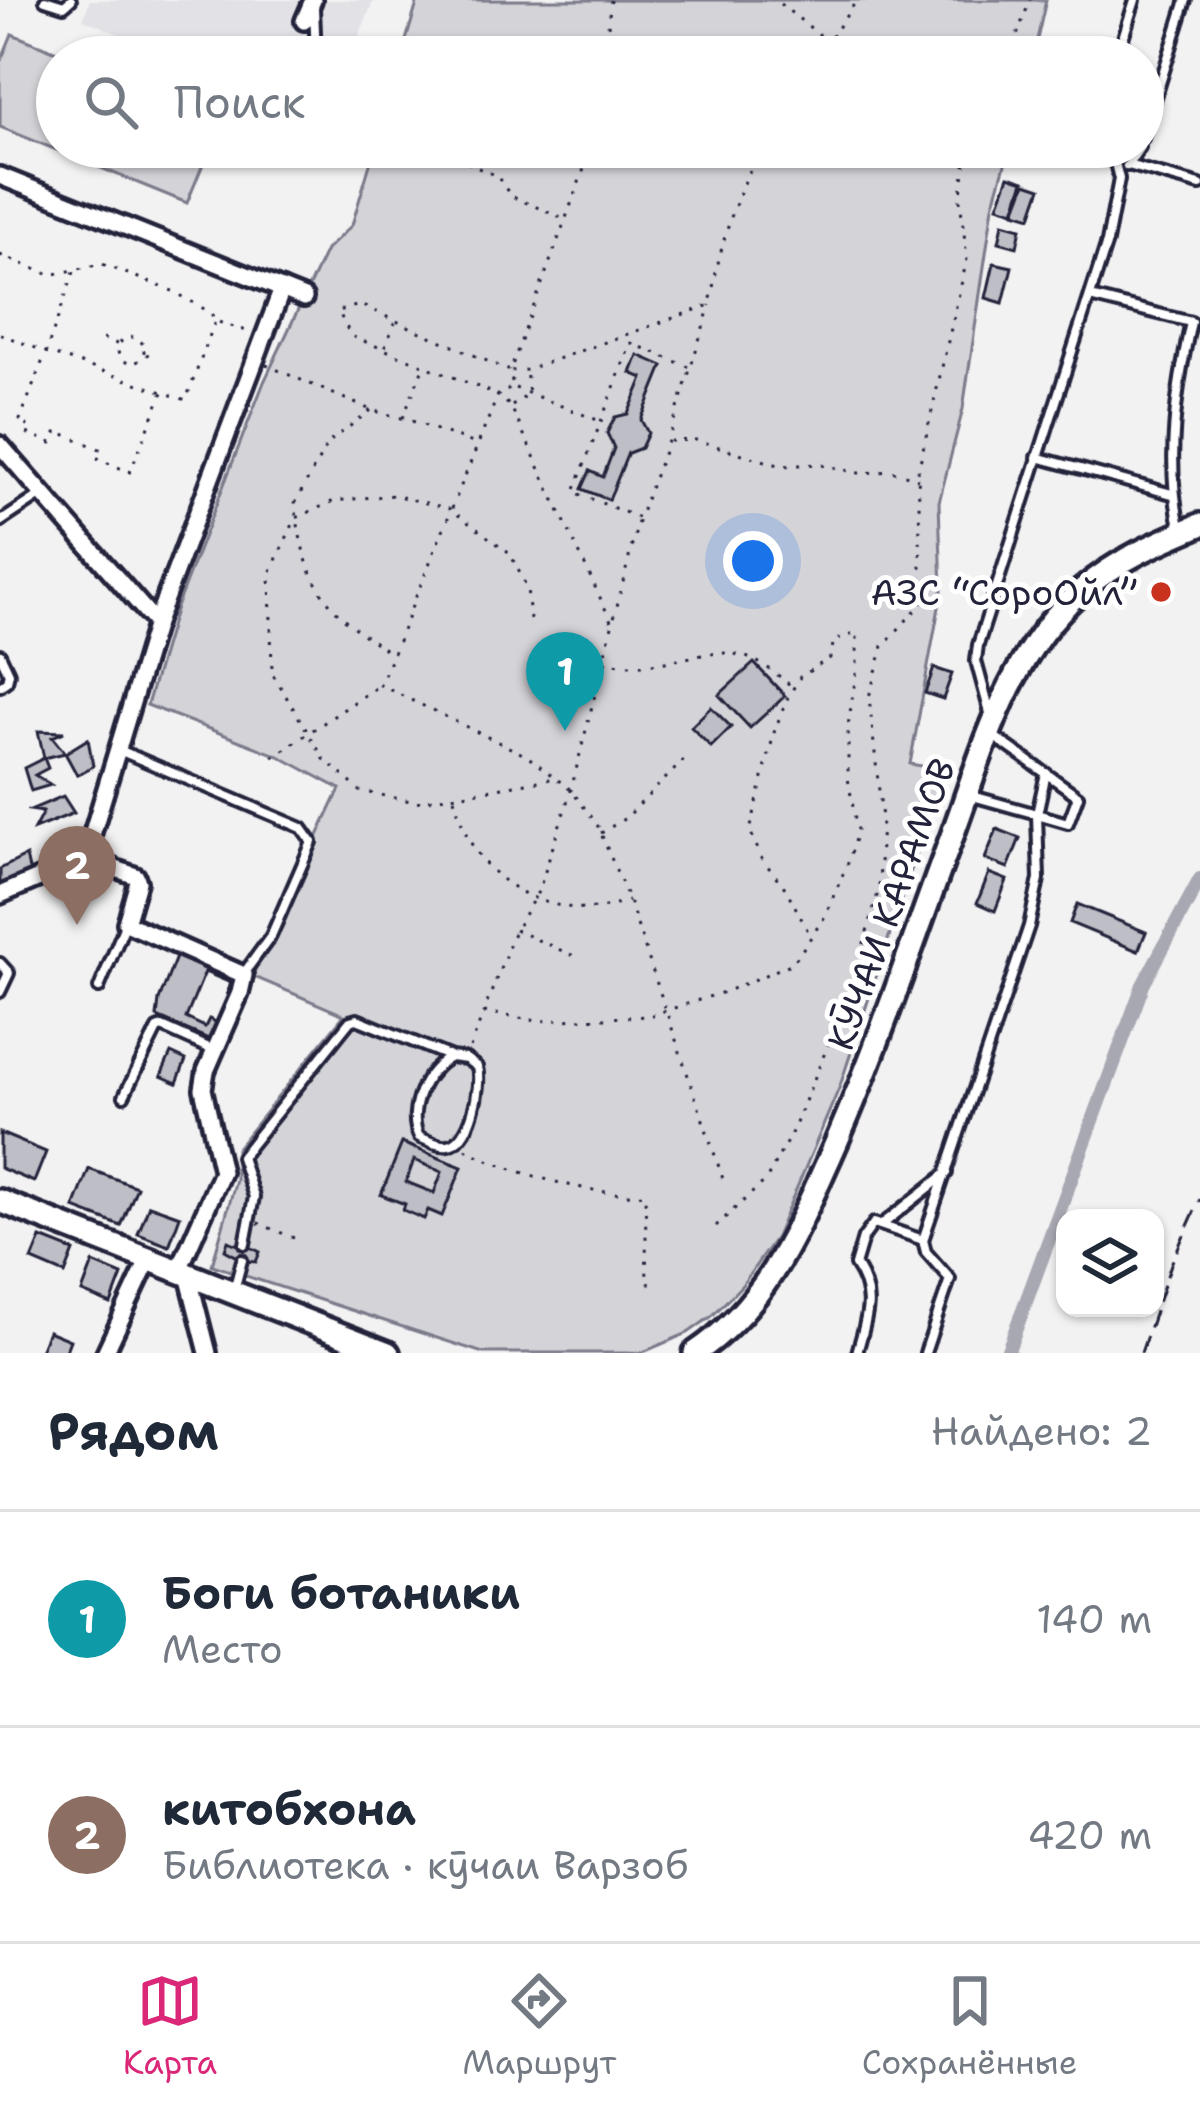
<!DOCTYPE html>
<html lang="ru">
<meta charset="utf-8">
<style>
:root{--surface:#fff;--page:#f2f2f3;--text:#1f2937;--muted:#747a83;--line:#e0e1e3;--accent:#db2777}
body{margin:0;font-family:"Shantell Sans",sans-serif;background:var(--page);color:var(--text)}
.controls{position:absolute;right:36px;bottom:36px;display:grid;overflow:hidden;border-radius:24px;box-shadow:0 3px 9px #0004}
.controls button{width:108px;height:108px;display:grid;place-items:center;padding:0;border:0;border-bottom:3px solid var(--line);background:var(--surface);color:var(--text);font:60px sans-serif}
.you{position:absolute;left:753px;top:561px;width:42px;height:42px;margin:-30px;border:9px solid #fff;border-radius:50%;background:#1a73e8;box-shadow:0 0 0 18px #1a73e833}
.badge{display:grid;place-items:center;width:78px;height:78px;border-radius:50%;background:var(--accent);color:#fff;font-size:39px;font-weight:700}
.pin{position:absolute;translate:-50% -99px;filter:drop-shadow(0 3px 6px #0008)}
.pin::after{content:'';position:absolute;top:63px;width:42px;height:36px;background:inherit;clip-path:polygon(0 0,100% 0,50% 100%)}
.list{margin:0;padding:0;list-style:none}
h2{display:flex;justify-content:space-between;align-items:center;height:156px;margin:0;padding:0 48px;font-size:51px}
h2 small{font-size:39px;font-weight:400;color:var(--muted)}
.list li{display:grid;grid-template-columns:78px 1fr auto;gap:36px;align-items:center;box-sizing:border-box;height:216px;padding:0 48px;border-top:3px solid var(--line)}
.list b{display:block;font-size:45px;white-space:nowrap}
.list p{margin:0;font-size:39px;white-space:nowrap;color:var(--muted)}
.list em{font-size:39px;font-style:normal;color:var(--muted)}
.icon{flex:none;width:66px;height:66px;fill:none;stroke:currentColor;stroke-width:2;stroke-linecap:round;stroke-linejoin:round}
.map{position:relative;flex:none;width:1200px;height:1353px;overflow:hidden}
.search{position:absolute;background:var(--surface);box-shadow:0 3px 9px #0004;left:36px;right:36px;top:36px;height:132px;display:flex;align-items:center;gap:30px;box-sizing:border-box;padding:0 42px;border-radius:66px;color:var(--muted);font-size:45px}
.sheet{height:588px;background:var(--surface)}
nav{display:flex;justify-content:space-around;align-items:center;box-sizing:border-box;height:168px;border-top:3px solid var(--line);background:var(--surface);font-size:33px;color:var(--muted)}
nav a{display:grid;justify-items:center;gap:6px}
nav .on{color:var(--accent)}
.map>svg:first-child{display:block}
.built{fill:#e2e2e6}
.green{fill:#d3d3d8;stroke:#7a7a8a;stroke-width:3}
.lines{fill:none;stroke-linecap:round;stroke-linejoin:round}
.canal{stroke:#a8a8b2;stroke-width:14}
.building{fill:#bebec6;stroke:#22223b;stroke-width:3;fill-rule:evenodd}
.lane-casing{stroke:#22223b;stroke-width:16}
.street-casing{stroke:#22223b;stroke-width:24}
.secondary-casing{stroke:#22223b;stroke-width:30}
.path{stroke:#22223b;stroke-width:3;stroke-dasharray:3 9;stroke-linecap:butt}
.lane{stroke:#fff;stroke-width:8}
.street{stroke:#fff;stroke-width:15}
.secondary{stroke:#fff;stroke-width:21}
.rail{stroke:#22223b;stroke-width:3;stroke-dasharray:18 9;stroke-linecap:butt}
.poi-dot{fill:#c8321e;stroke:#fff;stroke-width:4.5}
.labels{text-anchor:middle;stroke-width:10;stroke-linejoin:round;paint-order:stroke}
.poi-label{font-size:36px;fill:#22223b;stroke:#fff;text-anchor:end}
.street-label{font-size:36px;fill:#22223b;stroke:#fff}
</style>
<div class="map">
<svg width="1200" height="1353" viewBox="0 0 1200 1353">
<rect width="100%" height="100%" fill="#f2f2f3"/>
<filter id="ink" filterUnits="userSpaceOnUse"><feTurbulence type="fractalNoise" baseFrequency=".00833" numOctaves="2"/><feDisplacementMap in="SourceGraphic" scale="24" xChannelSelector="R" yChannelSelector="G"/><feConvolveMatrix kernelMatrix="1 2 1 2 8 2 1 2 1" color-interpolation-filters="sRGB"/></filter>
<g filter="url(#ink)">
<polygon class="built" points="90,0 374,0 350,57 172,57 83,19"/>
<g class="green">
<polygon points="418,0 1046,0 1033,57 401,57"/>
<polygon points="12,34 69,57 57,57 57,147 210,147 187,203 0,127 0,63"/>
<polygon points="375,147 1010,147 993,206 963,409 939,502 942,591 910,764 944,770 840,1086 776,1237 742,1285 712,1316 688,1333 641,1353 483,1353 212,1265 236,1180 236,1149 344,1015 252,976 340,789 279,756 147,705 175,610 264,382 326,250 352,225"/>
</g>
<g class="lines">
<polyline class="canal" points="1007,1353 1143,985 1200,879"/>
</g>
<g class="building">
<polygon points="1009,176 1024,181 1014,211 998,206"/>
<polygon points="1026,183 1041,188 1031,217 1015,212"/>
<polygon points="1003,223 1021,228 1017,247 999,242"/>
<polygon points="994,263 1012,267 1003,303 986,298"/>
<polygon points="638,355 663,366 641,420 648,433 641,448 628,453 609,500 582,489 590,471 603,477 614,448 607,433 615,417 628,414 643,378 631,373"/>
<polygon points="754,663 785,696 750,728 719,695"/>
<polygon points="934,668 952,674 943,699 925,693"/>
<polygon points="711,707 731,727 711,747 691,727"/>
<polygon points="38,731 64,732 52,737 65,753 44,758"/>
<polygon points="88,739 93,766 77,775 65,753"/>
<polygon points="44,758 48,768 35,775 51,785 31,791 24,768"/>
<polygon points="63,796 74,813 34,829 43,812 30,810"/>
<polygon points="997,829 1020,838 1008,868 985,859"/>
<polygon points="26,856 30,874 0,886 0,869"/>
<polygon points="989,873 1007,880 995,911 977,903"/>
<polygon points="1077,904 1146,932 1138,951 1070,923"/>
<polygon points="178,952 236,974 236,996 227,993 231,983 205,972 186,1018 205,1027 209,1019 220,1024 213,1041 157,1017 159,1000"/>
<polygon points="171,1053 186,1060 177,1083 161,1076"/>
<polygon points="0,1133 46,1152 34,1182 0,1168"/>
<path d="M402 1143 462 1167 442 1216 428 1210 424 1219 403 1210 405 1204 381 1195ZM414 1160 442 1172 434 1193 406 1182Z"/>
<polygon points="89,1169 137,1187 121,1226 74,1208"/>
<polygon points="149,1205 180,1216 169,1246 138,1234"/>
<polygon points="41,1238 74,1251 65,1274 32,1260"/>
<polygon points="228,1241 238,1245 240,1242 260,1252 256,1262 245,1261 225,1250"/>
<polygon points="93,1263 122,1275 111,1304 82,1292"/>
<polygon points="48,1331 70,1340 65,1353 39,1353"/>
</g>
<g class="lines">
<g class="lane-casing">
<g id="lane">
<polyline points="45,0 64,6 71,0"/>
<polyline points="314,8 316,57"/>
<polyline points="1117,57 1135,0"/>
<polyline points="1143,138 1186,0"/>
<polyline points="1128,165 1200,185"/>
<polyline points="1127,166 1140,147"/>
<path d="M1090 297 1191 322C1176 390 1165 463 1181 532"/>
<polyline points="1037,457 1172,494"/>
<polyline points="0,522 42,494"/>
<polyline points="0,654 9,673 7,681 0,686"/>
<polyline points="990,713 976,661 978,645 1107,242 1119,179 1111,147"/>
<polyline points="992,735 1078,796 1068,823 1037,814 1046,773"/>
<polyline points="119,750 302,828 312,842 271,936 244,973"/>
<polyline points="0,963 9,973 0,992"/>
<polyline points="99,988 125,925"/>
<polyline points="124,1096 157,1029 162,1027 213,1050"/>
<polyline points="884,1223 947,1173"/>
<path d="M245 1244 254 1197 241 1157 350 1021 357 1019 451 1057 466 1059 477 1067C482 1086 471 1142 448 1145 439 1147 427 1140 419 1137 406 1111 425 1069 451 1057"/>
<polyline points="234,1290 242,1260"/>
<path d="M857 1353C866 1318 877 1297 855 1265L863 1238 874 1223 923 1240"/>
<polyline points="925,1353 950,1279 926,1252 923,1240 1029,926 1039,879 1037,814 969,795"/>
</g>
</g>
<g class="street-casing">
<g id="street">
<polyline points="304,21 313,0"/>
<polyline points="0,176 304,298"/>
<polyline points="0,445 156,623"/>
<polyline points="85,858 136,876 138,882 126,923 244,975 240,993 206,1071 203,1089 222,1172 178,1272"/>
<polyline points="0,895 85,858 156,623 282,289"/>
<polyline points="188,1275 208,1353"/>
<polyline points="105,1353 148,1261"/>
</g>
</g>
<g class="secondary-casing">
<g id="secondary">
<polyline points="0,1201 388,1353"/>
<path d="M695 1353C762 1308 792 1242 824 1170 872 1065 908 955 948 847 981 759 1006 655 1081 591 1117 560 1157 543 1200 525"/>
</g>
</g>
<g class="path">
<polyline points="611,0 608,23 611,57"/>
<polyline points="780,4 830,43"/>
<polyline points="537,39 552,57"/>
<polyline points="445,57 451,47 467,42"/>
<polyline points="818,57 857,0"/>
<polyline points="1009,57 1030,0"/>
<polyline points="449,147 471,165 497,176 511,196 564,219"/>
<path d="M592 147 510 371 526 370 710 305C719 249 734 197 762 147"/>
<polyline points="0,255 50,275 102,264 175,292 211,313 215,321 250,332"/>
<polyline points="74,272 46,352 186,400 215,321"/>
<polyline points="0,334 46,352 20,420 28,423 24,432 52,443 57,431 102,450 98,459 130,472 163,392"/>
<circle cx="131" cy="350" r="13"/>
<polyline points="103,339 117,344"/>
<polyline points="385,347 395,323"/>
<polyline points="146,354 155,358"/>
<polyline points="266,365 371,410 409,420"/>
<polyline points="689,367 631,343 574,492 639,518 668,441 710,305"/>
<polyline points="515,388 600,421"/>
<polyline points="512,406 529,394 526,371"/>
<path d="M371 410 328 443 295 503C304 581 324 612 390 652"/>
<polyline points="403,418 424,365"/>
<polyline points="412,421 476,444"/>
<polyline points="670,441 696,440 782,466 817,464 859,473 892,471 918,479"/>
<polyline points="530,619 527,588 510,553 450,509 394,495 334,501 296,518 270,573 272,673 324,759 360,791 416,802 556,778"/>
<polyline points="611,621 511,407 498,395 513,387 510,371 360,305 338,311 351,336 498,395 380,685 527,756 571,790 597,824 629,901 723,1179"/>
<path d="M604 662C616 663 630 666 642 665 709 659 731 632 792 687"/>
<polyline points="273,757 378,686"/>
<path d="M454 798C459 813 463 830 471 843 501 897 572 922 628 901"/>
<polyline points="601,833 627,817 688,756"/>
<polyline points="515,930 574,956"/>
<polyline points="484,1012 537,1021 649,1016 727,991 793,963 824,918 850,858 857,830 848,778 848,726 857,668 857,633 834,640 830,658 800,677 788,697 775,729 750,831 762,859 786,889 811,937"/>
<polyline points="470,1048 515,930 539,890 571,790 639,518"/>
<path d="M466 1149C502 1171 603 1198 645 1194L647 1283H658"/>
<polyline points="258,1223 301,1241"/>
<polyline points="716,1226 766,1180 794,1128 853,984 879,888 882,819 869,697 883,646 922,603 918,471 967,259 960,199 968,147"/>
</g>
<use href="#lane" class="lane"/>
<use href="#street" class="street"/>
<use href="#secondary" class="secondary"/>
<polyline class="rail" points="1141,1353 1171,1264 1200,1199"/>
</g>
</g>
<circle class="poi-dot" cx="1161" cy="592" r="12"/>
<g class="labels">
<g class="poi-label">
<text x="1137" y="605">АЗС “СороОйл”</text>
</g>
<g class="street-label">
<text transform="translate(891 904) rotate(-70)" y="13">КӮЧАИ КАРАМОВ</text>
</g>
</g>
</svg>
<div class="controls">
<button><svg class="icon" aria-label="layers" viewBox="0 0 24 24"><path d="M12 4l9 5-9 5-9-5zM3 14l9 5 9-5"/></svg></button>
</div>
<div class="you"></div>
<div class="pin badge" style="left:565px;top:731px;background:#0f9aa8">1</div>
<div class="pin badge" style="left:77px;top:925px;background:#8d6e63">2</div>
<div class="search"><svg class="icon" aria-label="search" viewBox="0 0 24 24"><circle cx="10" cy="10" r="6"/><path d="M15 15l6 6"/></svg>Поиск</div>
</div>
<section class="sheet">
<h2>Рядом<small>Найдено: 2</small></h2>
<ul class="list">
<li><span class="badge" style="background:#0f9aa8">1</span><div><b>Боги ботаники</b><p>Место</p></div><em>140 m</em></li>
<li><span class="badge" style="background:#8d6e63">2</span><div><b>китобхона</b><p>Библиотека · кӯчаи Варзоб</p></div><em>420 m</em></li>
</ul>
</section>
<nav>
<a class="on"><svg class="icon" aria-label="map" viewBox="0 0 24 24"><path d="M3 6l6-2 6 2 6-2v14l-6 2-6-2-6 2zM9 4v14M15 6v14"/></svg>Карта</a>
<a><svg class="icon" aria-label="directions" viewBox="0 0 24 24"><path d="M12 3l9 9-9 9-9-9zM9 14v-3h6M13 9l2 2-2 2"/></svg>Маршрут</a>
<a><svg class="icon" aria-label="saved" viewBox="0 0 24 24"><path d="M7 4h10v16l-5-4-5 4z"/></svg>Сохранённые</a>
</nav>
